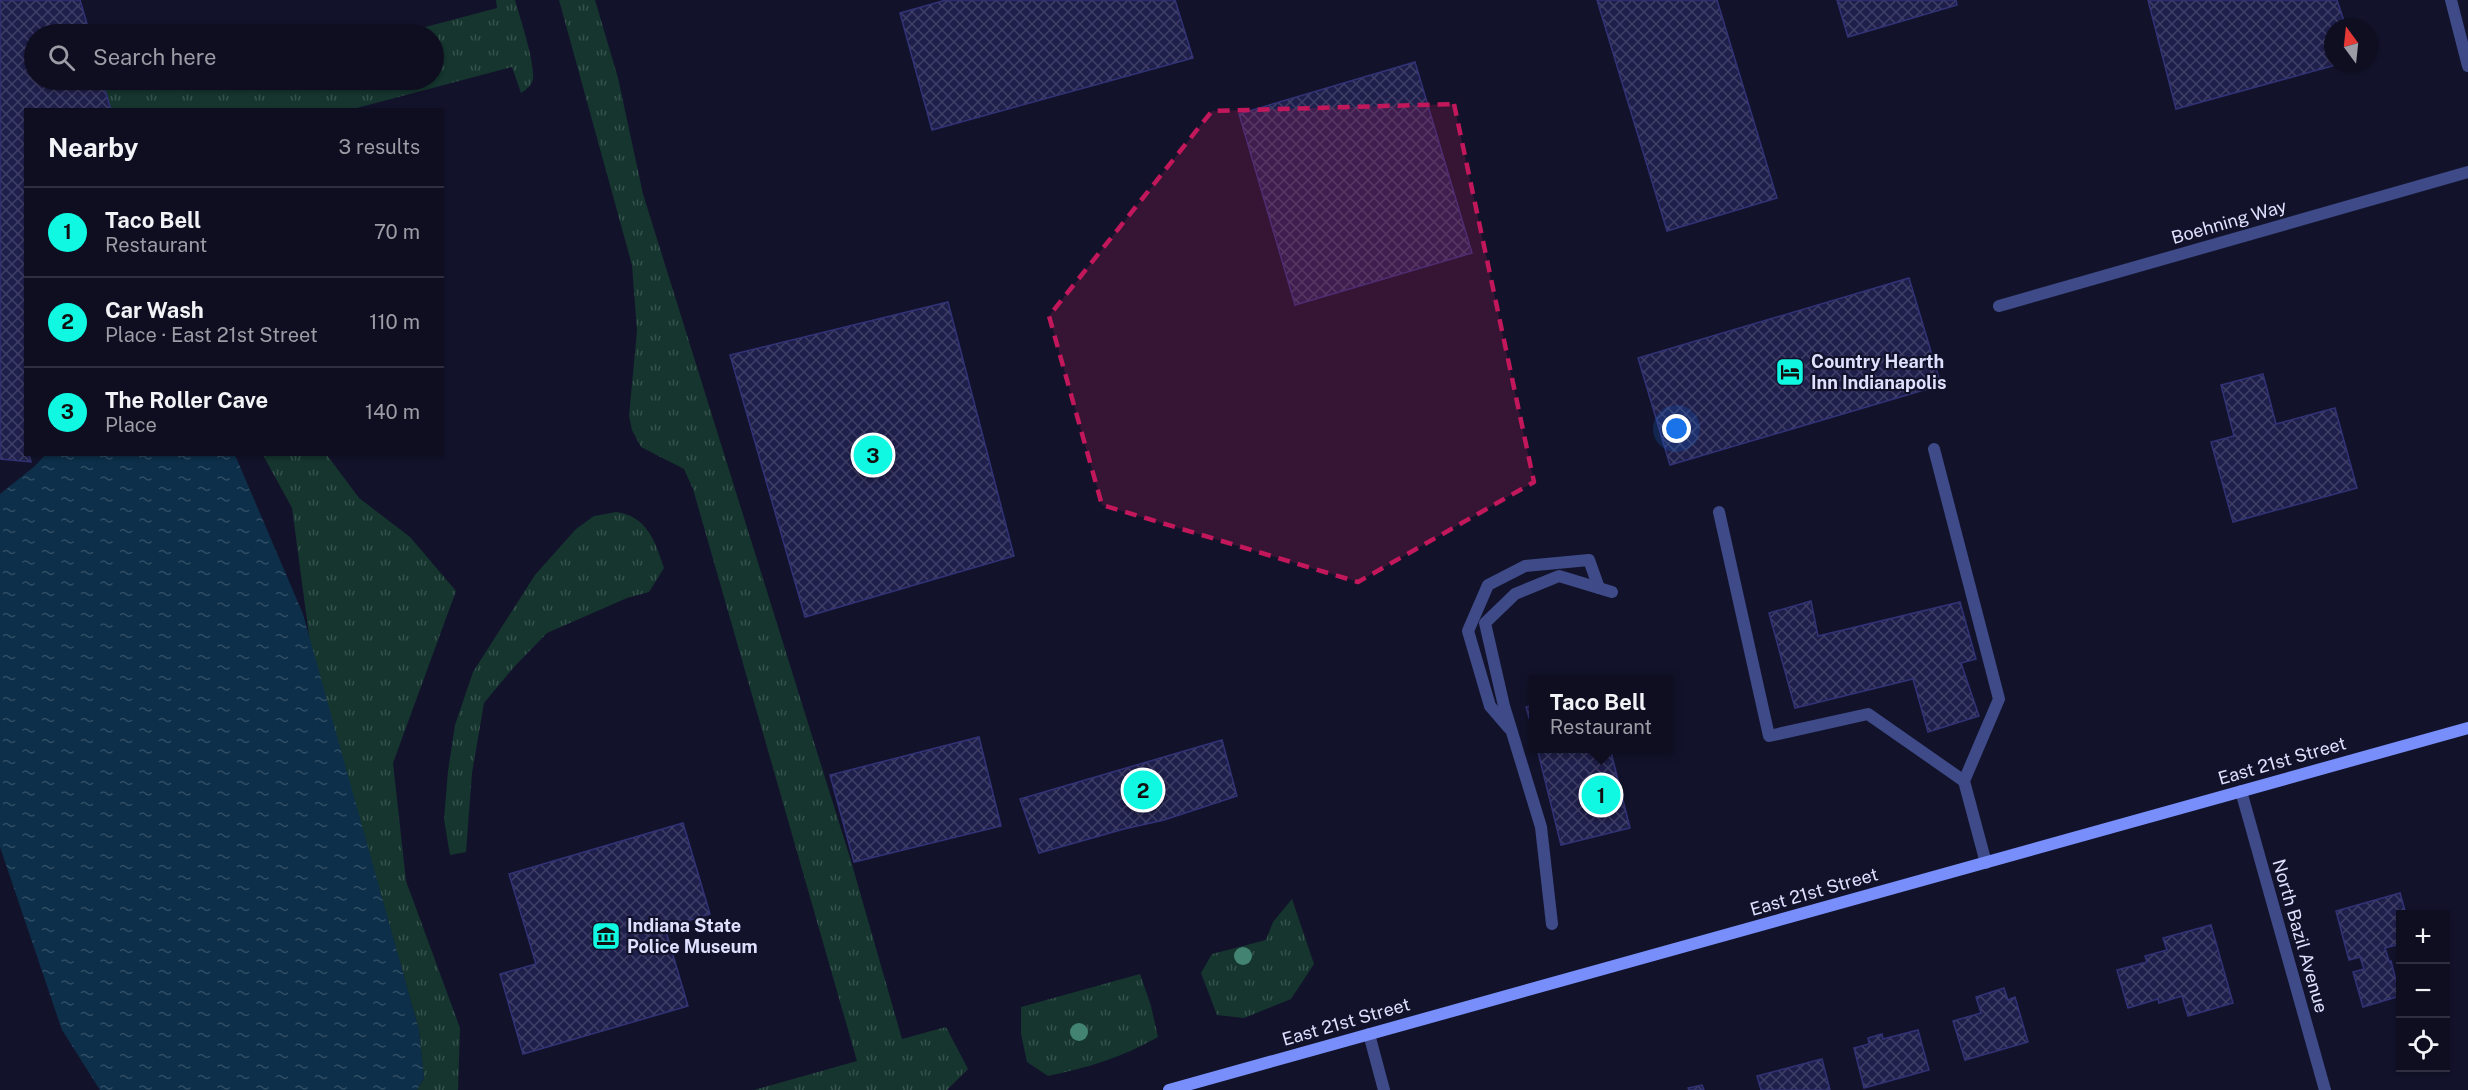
<!DOCTYPE html>
<meta charset="utf-8">
<style>
:root{--surface:#0e0e20;--page:#1c1c2d;--text:#f1f3f6;--muted:#9b9ca5;--line:#2e2e3e;--accent:#10f7e2}
body{margin:0;font-family:"Public Sans",sans-serif;background:var(--page);color:var(--text)}
.controls{position:absolute;right:18px;bottom:18px;display:grid;overflow:hidden;border-radius:0px;box-shadow:0 2px 4px #0004}
.controls button{width:54px;height:54px;display:grid;place-items:center;padding:0;border:0;border-bottom:2px solid var(--line);background:var(--surface);color:var(--text);font:30px sans-serif}
.compass{position:absolute;left:2324px;top:18px;width:54px;height:54px;border-radius:50%;background:var(--surface);box-shadow:0 2px 4px #0004;rotate:345deg}
.you{position:absolute;left:1677px;top:429px;width:21px;height:21px;margin:-15px;border:4px solid #fff;border-radius:50%;background:#1a73e8;box-shadow:0 0 0 9px #1a73e833}
.badge{display:grid;place-items:center;width:39px;height:39px;border-radius:50%;background:var(--accent);color:#111;font-size:20px;font-weight:700}
.pin{position:absolute;translate:-50% -50%;border:3px solid #fff;box-shadow:0 2px 6px #0006}
.popup{position:absolute;left:1529px;top:675px;width:144px;height:78px;box-sizing:border-box;display:grid;place-content:center;border-radius:0px;background:var(--surface);filter:drop-shadow(0 2px 4px #0005);font-size:20px;white-space:nowrap;color:var(--muted)}
.popup b{font-size:22px;color:var(--text)}
.popup::after{content:'';position:absolute;left:50%;top:100%;margin-left:-12px;border:12px solid transparent;border-top-color:var(--surface)}
.list{margin:0;padding:0;list-style:none}
h2{display:flex;justify-content:space-between;align-items:center;height:78px;margin:0;padding:0 24px;font-size:26px}
h2 small{font-size:20px;font-weight:400;color:var(--muted)}
.list li{display:grid;grid-template-columns:39px 1fr auto;gap:18px;align-items:center;box-sizing:border-box;height:90px;padding:0 24px;border-top:2px solid var(--line)}
.list b{display:block;font-size:22px;white-space:nowrap}
.list p{margin:0;font-size:20px;white-space:nowrap;color:var(--muted)}
.list em{font-size:20px;font-style:normal;color:var(--muted)}
.icon{flex:none;width:33px;height:33px;fill:none;stroke:currentColor;stroke-width:2;stroke-linecap:round;stroke-linejoin:round}
.map{position:relative;flex:none;width:2468px;height:1090px;overflow:hidden}
.search{position:absolute;background:var(--surface);box-shadow:0 2px 4px #0004;left:24px;top:24px;width:420px;height:66px;display:flex;align-items:center;gap:15px;box-sizing:border-box;padding:0 21px;border-radius:33px;color:var(--muted);font-size:22px}
.panel{position:absolute;background:var(--surface);box-shadow:0 2px 4px #0004;left:24px;top:108px;width:420px;height:348px;border-radius:0px}
.map>svg:first-child{display:block}
.grass{fill:url(#grass-tufts)}
.water{fill:url(#water-ripples)}
.building{fill:url(#building-cross-hatch);stroke:#323277;stroke-width:1.5}
.lines{fill:none;stroke-linecap:round;stroke-linejoin:round}
.lane{stroke:#3f4a88;stroke-width:12}
.street{stroke:#3f4a88;stroke-width:12}
.secondary{stroke:#788efb;stroke-width:12}
.tree{fill:#428371}
.marked{fill:#c2185b;fill-opacity:0.2;stroke:#c2185b;stroke-width:4.5;stroke-dasharray:12 8;stroke-linejoin:round}
.labels{text-anchor:middle;stroke-width:4.5;stroke-linejoin:round;paint-order:stroke}
.street-label{font-size:18px;fill:#dee0fe;stroke:#12132b}
.poi-label{font-size:18px;font-weight:bold;fill:#dee0fe;stroke:#12132b;text-anchor:start}
</style>
<div class="map">
<svg width="2468" height="1090" viewBox="0 0 2468 1090">
<defs>
<pattern id="grass-tufts" width="24" height="20" patternUnits="userSpaceOnUse" patternTransform="scale(1.5)"><rect width="24" height="20" fill="#15352e"/><path d="M3 7l-1-3M5 7V3M7 7l1-3M15 17l-1-3M17 17v-4M19 17l1-3" fill="none" stroke="#37524d"/></pattern>
<pattern id="water-ripples" width="26" height="14" patternUnits="userSpaceOnUse" patternTransform="scale(1.5)"><rect width="26" height="14" fill="#0d2f49"/><path d="M2 4q2-2 4 0t4 0M15 11q2-2 4 0t4 0" fill="none" stroke="#304d64"/></pattern>
<pattern id="building-cross-hatch" width="8" height="8" patternUnits="userSpaceOnUse" patternTransform="scale(1.5)"><rect width="8" height="8" fill="#1f1f4c"/><path d="M0 0l8 8M0 8l8-8" fill="none" stroke="#3f3f67"/></pattern>
</defs>
<rect width="100%" height="100%" fill="#12132b"/>
<g class="grass">
<path d="M496 0H515C520 18 535 62 533 79 532 85 526 90 521 93L512 67 353 109 111 110 102 80H205L207 87 233 80H434V34H399L497 8Z"/>
<polygon points="559,0 595,0 618,78 643,194 851,861 902,1039 946,1027 968,1069 947,1090 754,1090 857,1061 693,489 684,469 641,447 632,430 629,416 637,331 632,265"/>
<polygon points="263,455 327,455 359,498 410,537 456,591 393,763 406,881 460,1028 458,1090 417,1090 424,1078 419,1030 310,643 292,508"/>
<path d="M616 512C647 516 655 541 664 568L649 592 627 598 547 633 514 667 484 703 472 773 466 852 450 855 444 819 448 771 455 725 473 672 535 575 576 529 594 516Z"/>
<polygon points="1292,899 1314,964 1291,999 1244,1018 1217,1015 1201,973 1212,954 1266,940 1273,922"/>
<path d="M1140 974 1151 1006 1158 1037C1123 1057 1087 1068 1048 1076L1027 1062 1021 1034V1007Z"/>
</g>
<polygon class="water" points="45,455 235,455 303,614 419,1030 424,1078 417,1090 100,1090 62,1030 0,847 0,494 35,466"/>
<g class="building">
<polygon points="0,0 80,0 90,34 34,34 34,80 102,80 111,110 26,110 26,454 29,454 31,462 0,459"/>
<polygon points="946,0 1175,0 1193,58 932,130 900,13"/>
<polygon points="1597,0 1717,0 1777,198 1667,231"/>
<polygon points="1837,0 1956,0 1957,5 1848,37"/>
<polygon points="2148,0 2337,0 2346,27 2333,27 2333,63 2343,63 2176,109"/>
<polygon points="1415,62 1472,253 1295,305 1239,114"/>
<polygon points="1909,278 1941,385 1670,465 1638,358"/>
<polygon points="948,302 1014,556 805,617 730,355"/>
<polygon points="2263,374 2276,424 2335,408 2357,488 2233,522 2211,442 2234,436 2221,385"/>
<polygon points="1811,601 1818,636 1960,602 1976,659 1961,663 1979,716 1928,732 1913,679 1795,708 1769,613"/>
<polygon points="1534,705 1534,735 1526,707"/>
<polygon points="979,737 1001,826 854,862 830,775"/>
<polygon points="1222,740 1237,796 1164,820 1124,829 1039,853 1020,799"/>
<polygon points="1537,748 1610,748 1630,828 1561,845"/>
<polygon points="683,823 710,914 665,928 688,1006 523,1054 500,974 536,964 509,874"/>
<polygon points="2400,893 2406,914 2400,914 2400,944 2385,948 2389,961 2391,961 2400,996 2363,1007 2353,972 2364,969 2360,957 2349,960 2336,911"/>
<polygon points="2211,925 2233,1003 2188,1016 2182,996 2159,1003 2158,999 2128,1008 2117,970 2147,962 2145,956 2167,950 2163,938"/>
<polygon points="2004,988 2008,1000 2015,997 2028,1042 1965,1060 1953,1021 1981,1013 1976,997"/>
<polygon points="1918,1030 1929,1070 1864,1088 1854,1048 1869,1044 1868,1038 1882,1034 1883,1039"/>
<polygon points="1822,1059 1830,1090 1761,1090 1757,1076"/>
<polygon points="1702,1085 1704,1090 1689,1090 1688,1088"/>
</g>
<g class="lines">
<g class="lane">
<polyline points="1934,449 1999,699 1964,781 1986,863"/>
<polyline points="1719,512 1769,736 1868,714 1964,781"/>
<polyline points="1509,728 1490,706 1468,631 1488,585 1525,566 1589,560 1599,588"/>
<polyline points="1552,924 1541,827 1504,706 1485,623 1515,594 1559,576 1612,592"/>
</g>
<g class="street">
<polyline points="2451,0 2468,66"/>
<polyline points="1999,306 2468,172"/>
<polyline points="2241,791 2325,1090"/>
<polyline points="1369,1034 1384,1090"/>
</g>
<polyline class="secondary" points="1169,1090 2468,728"/>
</g>
<g class="tree">
<circle cx="1243" cy="956" r="9"/>
<circle cx="1079" cy="1032" r="9"/>
</g>
<path class="marked" d="M1454 104 1534 482 1358 582 1102 505 1049 316 1212 111Z"/>
<defs>
<g id="hotel-square" transform="scale(1.5)"><rect x="-9" y="-9" width="18" height="18" rx="4" fill="#10f7e2" stroke="#12132b"/><path d="M-6-4.5h1.5V1H6V5H4.5V3h-9V5H-6ZM-4 0a1.8 1.8 0 1 1 3.6 0ZM.5 0V-2.5h3Q6-2.5 6 0Z" fill="#111"/></g>
<g id="museum-square" transform="scale(1.5)"><rect x="-9" y="-9" width="18" height="18" rx="4" fill="#10f7e2" stroke="#12132b"/><path d="M0-6L6-3V-2H-6V-3ZM-5-1h2V3h-2ZM-1-1h2V3h-2ZM3-1h2V3H3ZM-6 4H6V6H-6Z" fill="#111"/></g>
</defs>
<g fill-rule="evenodd">
<use href="#hotel-square" x="1790" y="372"/>
<use href="#museum-square" x="606" y="936"/>
</g>
<g class="labels">
<g class="street-label">
<text transform="translate(2229 222) rotate(-16)" y="6">Boehning Way</text>
<text transform="translate(2282 761) rotate(-16)" y="6">East 21st Street</text>
<text transform="translate(1814 892) rotate(-16)" y="6">East 21st Street</text>
<text transform="translate(2300 936) rotate(74)" y="6">North Bazil Avenue</text>
<text transform="translate(1346 1022) rotate(-16)" y="6">East 21st Street</text>
</g>
<g class="poi-label">
<text x="1811" y="368">Country Hearth<tspan x="1811" dy="21">Inn Indianapolis</tspan></text>
<text x="627" y="932">Indiana State<tspan x="627" dy="21">Police Museum</tspan></text>
</g>
</g>
</svg>
<div class="controls">
<button>+</button>
<button>−</button>
<button><svg class="icon" aria-label="locate" viewBox="0 0 24 24"><circle cx="12" cy="12" r="6"/><path d="M12 2v4M12 18v4M2 12h4M18 12h4"/></svg></button>
</div>
<svg class="compass" viewBox="-18 -18 36 36"><path d="M0-13l5 13h-10z" fill="#e53935"/><path d="M0 13l5-13h-10z" fill="#9b9ca5"/></svg>
<div class="you"></div>
<div class="pin badge" style="left:1601px;top:795px">1</div>
<div class="popup"><b>Taco Bell</b>Restaurant</div>
<div class="pin badge" style="left:1143px;top:790px">2</div>
<div class="pin badge" style="left:873px;top:455px">3</div>
<div class="search"><svg class="icon" aria-label="search" viewBox="0 0 24 24"><circle cx="10" cy="10" r="6"/><path d="M15 15l6 6"/></svg>Search here</div>
<section class="panel">
<h2>Nearby<small>3 results</small></h2>
<ul class="list">
<li><span class="badge">1</span><div><b>Taco Bell</b><p>Restaurant</p></div><em>70 m</em></li>
<li><span class="badge">2</span><div><b>Car Wash</b><p>Place · East 21st Street</p></div><em>110 m</em></li>
<li><span class="badge">3</span><div><b>The Roller Cave</b><p>Place</p></div><em>140 m</em></li>
</ul>
</section>
</div>
